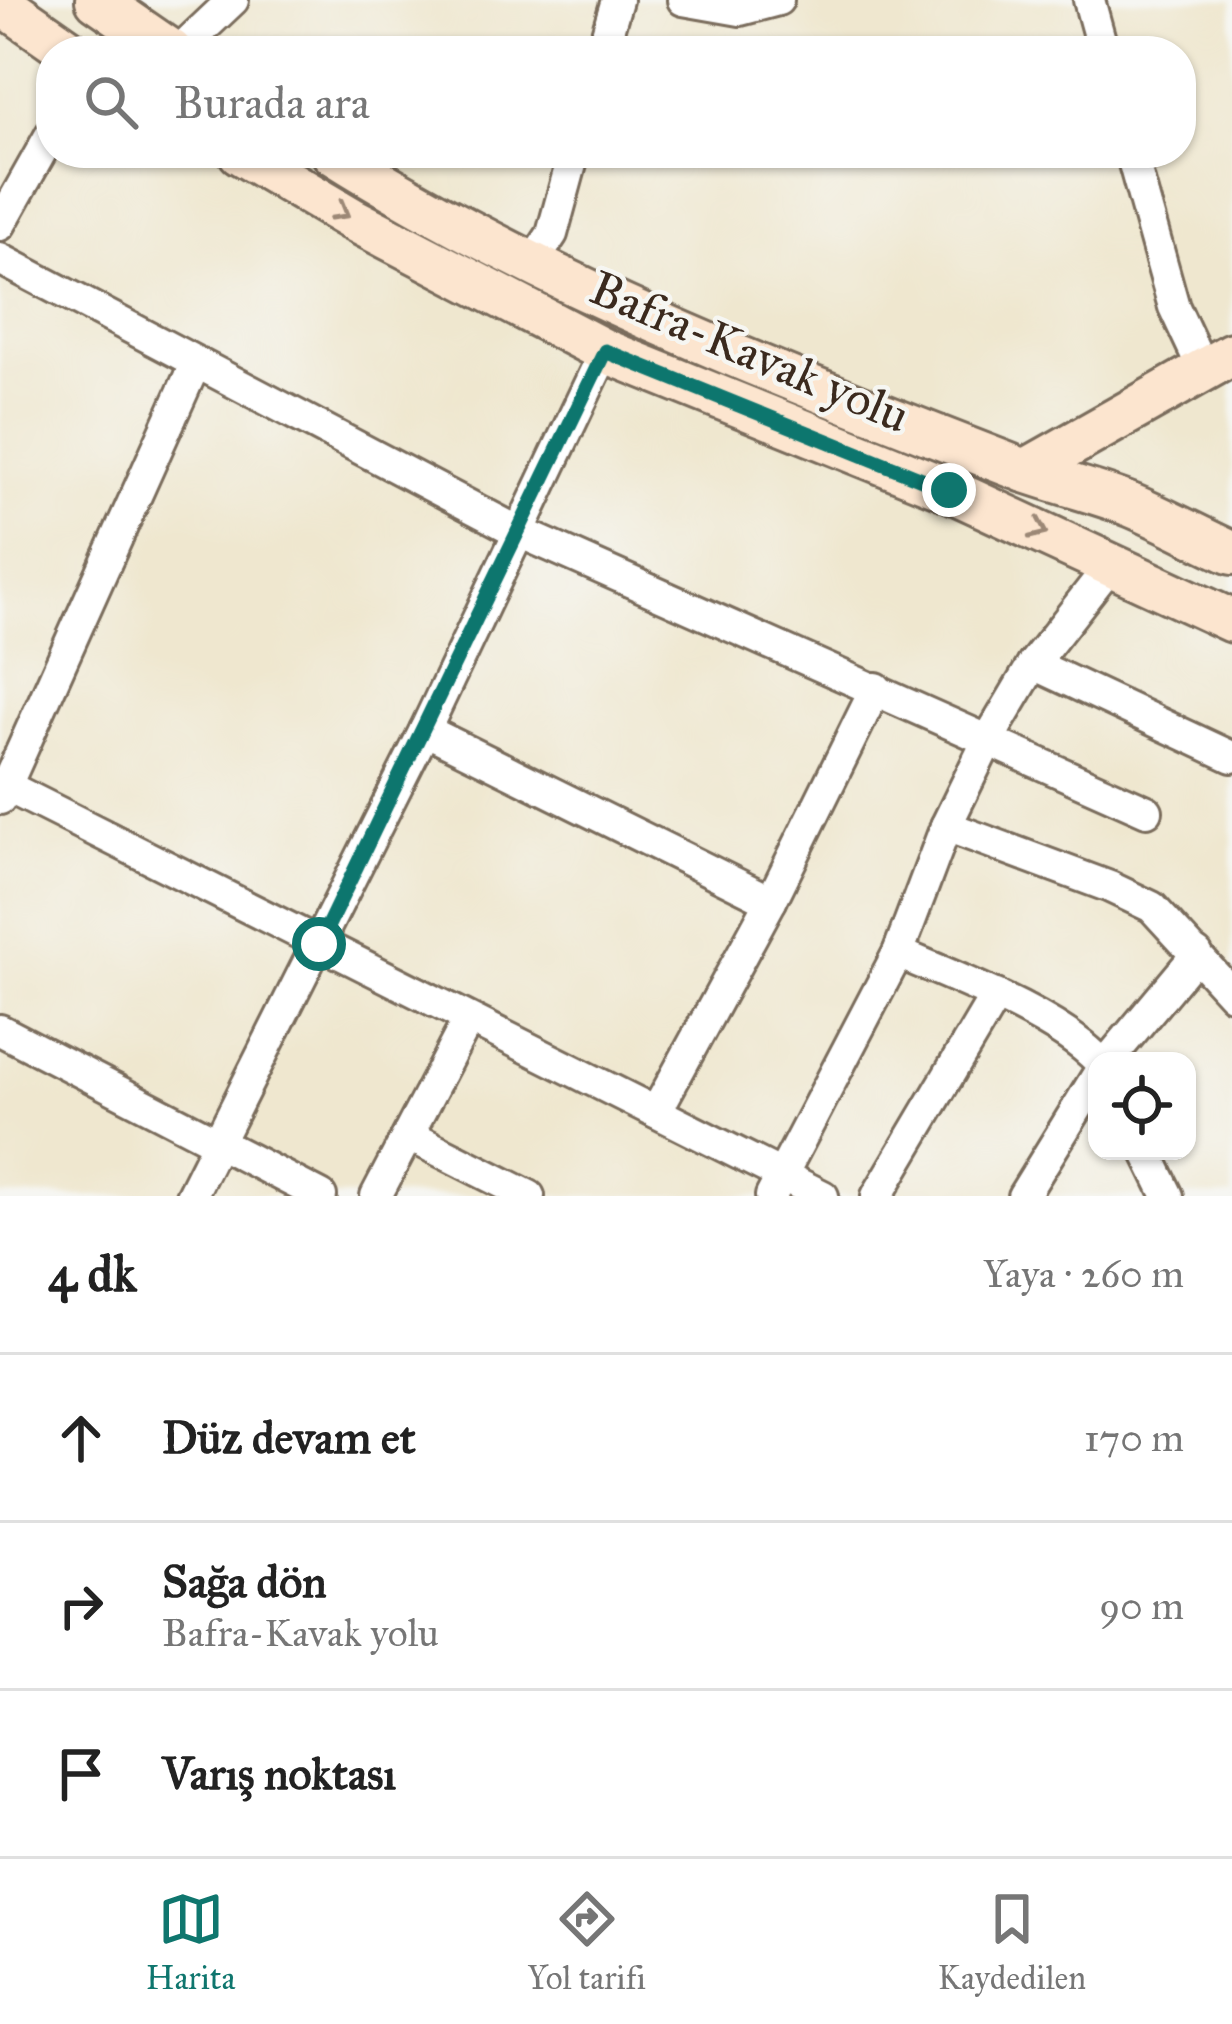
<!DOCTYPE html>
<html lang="tr">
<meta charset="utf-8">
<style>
:root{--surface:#fff;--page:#f2f2f2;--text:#222;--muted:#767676;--line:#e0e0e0;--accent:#0f766e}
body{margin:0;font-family:"IM FELL Great Primer",serif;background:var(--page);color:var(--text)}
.controls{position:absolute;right:36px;bottom:36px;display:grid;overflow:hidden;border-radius:24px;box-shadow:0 3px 9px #0004}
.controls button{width:108px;height:108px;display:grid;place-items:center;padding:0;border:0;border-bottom:3px solid var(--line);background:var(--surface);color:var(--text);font:60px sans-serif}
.stop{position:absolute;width:36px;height:36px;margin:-27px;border:9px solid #0f766e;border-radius:50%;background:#fff}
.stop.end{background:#0f766e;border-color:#fff;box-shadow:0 3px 12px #0008}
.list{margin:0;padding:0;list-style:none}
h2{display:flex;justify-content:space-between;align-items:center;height:156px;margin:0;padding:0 48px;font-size:51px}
h2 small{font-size:39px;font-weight:400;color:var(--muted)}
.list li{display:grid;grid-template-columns:78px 1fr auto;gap:36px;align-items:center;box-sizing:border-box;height:168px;padding:0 48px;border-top:3px solid var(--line)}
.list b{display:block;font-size:45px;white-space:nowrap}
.list p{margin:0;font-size:39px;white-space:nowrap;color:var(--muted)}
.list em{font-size:39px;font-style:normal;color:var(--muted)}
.icon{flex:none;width:66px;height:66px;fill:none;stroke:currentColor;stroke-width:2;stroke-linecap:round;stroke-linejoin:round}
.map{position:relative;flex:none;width:1232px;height:1196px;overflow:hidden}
.search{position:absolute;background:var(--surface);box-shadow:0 3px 9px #0004;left:36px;right:36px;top:36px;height:132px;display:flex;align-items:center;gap:30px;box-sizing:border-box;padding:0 42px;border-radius:48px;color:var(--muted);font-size:45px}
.sheet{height:660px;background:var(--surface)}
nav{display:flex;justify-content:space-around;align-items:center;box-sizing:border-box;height:168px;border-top:3px solid var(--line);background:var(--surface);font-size:33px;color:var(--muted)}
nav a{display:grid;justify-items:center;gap:6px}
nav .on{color:var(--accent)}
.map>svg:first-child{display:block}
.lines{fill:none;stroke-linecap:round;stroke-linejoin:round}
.street-casing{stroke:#7a6c5c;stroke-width:36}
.secondary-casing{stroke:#7a6c5c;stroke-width:48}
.street{stroke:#fff;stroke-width:30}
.secondary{stroke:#fce5cf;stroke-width:42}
.oneway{stroke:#9c8876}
.route{stroke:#0f766e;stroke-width:15}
.labels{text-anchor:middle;stroke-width:9;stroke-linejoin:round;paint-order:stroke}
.street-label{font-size:48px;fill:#3b2a1e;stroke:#f6f6f2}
</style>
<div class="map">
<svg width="1232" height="1196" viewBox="0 0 1232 1196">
<rect width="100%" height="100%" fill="#f6f6f2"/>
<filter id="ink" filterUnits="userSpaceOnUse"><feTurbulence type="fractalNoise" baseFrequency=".00833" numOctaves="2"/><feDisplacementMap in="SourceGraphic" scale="24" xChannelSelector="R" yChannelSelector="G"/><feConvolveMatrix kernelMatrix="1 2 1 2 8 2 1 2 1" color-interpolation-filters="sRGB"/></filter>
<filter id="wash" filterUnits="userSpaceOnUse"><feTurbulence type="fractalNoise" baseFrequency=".004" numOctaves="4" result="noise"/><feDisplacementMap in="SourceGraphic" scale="48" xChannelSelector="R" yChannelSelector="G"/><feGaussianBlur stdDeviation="2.7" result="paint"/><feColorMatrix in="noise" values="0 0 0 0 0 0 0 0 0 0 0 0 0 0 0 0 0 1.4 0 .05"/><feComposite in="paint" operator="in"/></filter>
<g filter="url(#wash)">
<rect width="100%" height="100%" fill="#efe7cf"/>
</g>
<g filter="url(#ink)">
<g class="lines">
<g class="street-casing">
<g id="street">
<polyline points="683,0 740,10 778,0"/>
<polyline points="1089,0 1103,51"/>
<polyline points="179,51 233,0"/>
<polyline points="602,51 617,0"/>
<polyline points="1131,153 1174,307 1204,371"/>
<polyline points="0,225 51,134"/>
<polyline points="0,259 517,531 1147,811"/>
<polyline points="532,264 552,234 574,153"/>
<polyline points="1033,664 1232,757"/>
<polyline points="425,730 771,901"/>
<polyline points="0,783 823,1196"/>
<polyline points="0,799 195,364"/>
<polyline points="946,826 1110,887 1152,907 1232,994"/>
<path d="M898 953C956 978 1057 1016 1099 1061"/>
<polyline points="0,1030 321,1196"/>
<polyline points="1108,1061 1197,954"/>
<polyline points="656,1112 771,901 876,688"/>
<polyline points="410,1136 529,1196"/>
<polyline points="1146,1151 1168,1196"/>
<polyline points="191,1196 425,730 605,351"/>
<polyline points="376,1196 468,1020"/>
<polyline points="771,1196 898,953 946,826 988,740 1033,664 1112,563"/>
<polyline points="877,1196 996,995"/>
<polyline points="1023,1196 1097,1076"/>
</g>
</g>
<g class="secondary-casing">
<g id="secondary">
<polyline points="97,0 171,51"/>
<polyline points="0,2 70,51"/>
<polyline points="240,153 352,219 605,351 949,490 1232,621"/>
<path d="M333 153C546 287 786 378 1020 469 1057 483 1096 491 1133 506 1166 520 1199 538 1232 553"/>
<polyline points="1025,471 1232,354"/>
</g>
</g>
<use href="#street" class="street"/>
<use href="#secondary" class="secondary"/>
</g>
<defs><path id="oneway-chevron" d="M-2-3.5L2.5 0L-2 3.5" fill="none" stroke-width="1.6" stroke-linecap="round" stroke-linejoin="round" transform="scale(3)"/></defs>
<g class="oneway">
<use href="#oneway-chevron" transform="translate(341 212) rotate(30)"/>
<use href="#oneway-chevron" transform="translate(1039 530) rotate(24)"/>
</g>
</g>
<g class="lines" filter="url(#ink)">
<polyline class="route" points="319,944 605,351 949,490"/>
</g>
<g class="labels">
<g class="street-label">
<text transform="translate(750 351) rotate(23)" y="17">Bafra-Kavak yolu</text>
</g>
</g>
</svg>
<div class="controls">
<button><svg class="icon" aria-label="locate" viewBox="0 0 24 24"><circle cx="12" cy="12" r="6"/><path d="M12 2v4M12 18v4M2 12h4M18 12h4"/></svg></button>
</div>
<div class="stop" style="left:319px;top:944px"></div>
<div class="stop end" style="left:949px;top:490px"></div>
<div class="search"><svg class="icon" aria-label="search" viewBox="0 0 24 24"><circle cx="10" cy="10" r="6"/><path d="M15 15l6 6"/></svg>Burada ara</div>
</div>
<section class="sheet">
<h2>4 dk<small>Yaya · 260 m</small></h2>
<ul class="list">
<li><svg class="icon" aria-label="ahead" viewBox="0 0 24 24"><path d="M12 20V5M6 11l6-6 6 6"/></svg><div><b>Düz devam et</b></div><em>170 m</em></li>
<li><svg class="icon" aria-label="right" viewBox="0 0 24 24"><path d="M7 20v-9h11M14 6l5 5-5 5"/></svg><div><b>Sağa dön</b><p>Bafra-Kavak yolu</p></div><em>90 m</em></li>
<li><svg class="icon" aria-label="arrive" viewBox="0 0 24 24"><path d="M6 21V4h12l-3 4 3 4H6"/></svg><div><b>Varış noktası</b></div></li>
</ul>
</section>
<nav>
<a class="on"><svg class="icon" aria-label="map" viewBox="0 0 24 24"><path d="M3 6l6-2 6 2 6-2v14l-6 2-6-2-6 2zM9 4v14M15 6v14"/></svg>Harita</a>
<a><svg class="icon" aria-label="directions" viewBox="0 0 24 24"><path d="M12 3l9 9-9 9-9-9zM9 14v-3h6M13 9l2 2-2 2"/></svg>Yol tarifi</a>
<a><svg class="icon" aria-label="saved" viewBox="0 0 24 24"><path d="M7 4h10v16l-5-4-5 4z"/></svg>Kaydedilen</a>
</nav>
